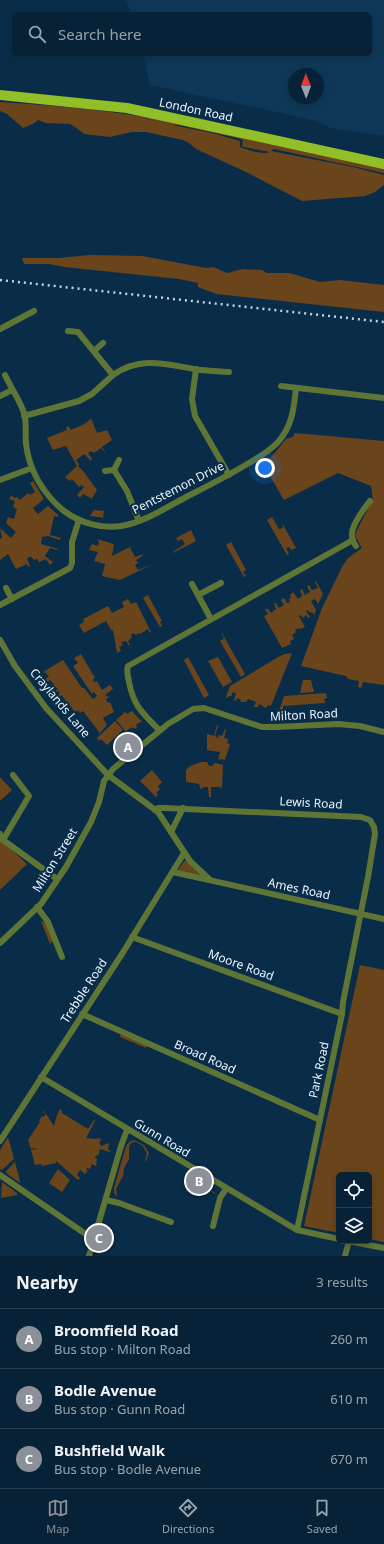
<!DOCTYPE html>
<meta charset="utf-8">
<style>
:root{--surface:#072236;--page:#102a3e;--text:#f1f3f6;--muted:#98a4ad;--line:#283f51;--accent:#8c9099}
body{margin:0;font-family:"Noto Sans",sans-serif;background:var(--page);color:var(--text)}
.controls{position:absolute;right:12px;bottom:12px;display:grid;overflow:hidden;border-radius:6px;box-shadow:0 2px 6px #0003}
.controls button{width:36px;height:36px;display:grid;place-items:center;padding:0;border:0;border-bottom:1px solid var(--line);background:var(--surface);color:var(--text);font:20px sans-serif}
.compass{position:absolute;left:288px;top:68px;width:36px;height:36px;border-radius:50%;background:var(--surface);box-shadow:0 2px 6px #0003;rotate:359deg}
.you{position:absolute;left:265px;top:468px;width:14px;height:14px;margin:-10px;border:3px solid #fff;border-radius:50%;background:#1a73e8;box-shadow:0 0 0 6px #1a73e833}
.badge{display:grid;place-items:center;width:26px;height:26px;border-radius:50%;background:var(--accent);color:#fff;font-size:13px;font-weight:700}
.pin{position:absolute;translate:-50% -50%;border:2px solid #fff;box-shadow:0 1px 4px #0006}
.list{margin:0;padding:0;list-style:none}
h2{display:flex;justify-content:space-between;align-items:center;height:52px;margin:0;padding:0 16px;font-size:17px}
h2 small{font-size:13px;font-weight:400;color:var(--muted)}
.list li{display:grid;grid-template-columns:26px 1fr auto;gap:12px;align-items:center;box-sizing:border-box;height:60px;padding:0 16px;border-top:1px solid var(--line)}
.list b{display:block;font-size:15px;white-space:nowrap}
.list p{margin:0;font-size:13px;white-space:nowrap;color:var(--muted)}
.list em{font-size:13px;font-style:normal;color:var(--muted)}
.icon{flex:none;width:22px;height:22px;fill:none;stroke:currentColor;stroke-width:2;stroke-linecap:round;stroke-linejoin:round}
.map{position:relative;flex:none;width:384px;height:1256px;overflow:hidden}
.search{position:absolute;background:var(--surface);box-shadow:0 2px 6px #0003;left:12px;right:12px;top:12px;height:44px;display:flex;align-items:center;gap:10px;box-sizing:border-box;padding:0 14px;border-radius:6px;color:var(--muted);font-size:15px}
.sheet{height:232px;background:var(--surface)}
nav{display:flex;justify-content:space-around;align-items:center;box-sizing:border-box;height:56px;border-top:1px solid var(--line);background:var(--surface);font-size:11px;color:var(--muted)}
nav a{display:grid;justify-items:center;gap:2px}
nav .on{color:var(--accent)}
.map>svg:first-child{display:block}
.built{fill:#0e3757;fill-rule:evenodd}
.green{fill:#6a441b;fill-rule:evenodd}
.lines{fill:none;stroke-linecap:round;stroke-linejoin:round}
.minor{stroke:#5f7536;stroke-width:6}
.primary{stroke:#92bf27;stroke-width:10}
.rail{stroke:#c4d3df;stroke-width:2.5;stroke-dasharray:2 4;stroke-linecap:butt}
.labels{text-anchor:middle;stroke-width:4;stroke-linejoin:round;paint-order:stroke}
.street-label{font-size:12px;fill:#eaf4fd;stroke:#092d48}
</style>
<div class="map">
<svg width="384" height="1256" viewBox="0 0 384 1256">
<rect width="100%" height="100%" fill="#092d48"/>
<path class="built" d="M126 0H384V136L331 128 313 120 150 85 143 54H370V14H132ZM294 74H318V98H294Z"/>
<g class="green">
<path d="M0 102C49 105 97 109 146 117V119L172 125 147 119V117L384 168V173L274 149 271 151 353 167 384 175V185L375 192 365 196 302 201 246 172 196 149 189 143 183 140 146 132H132L110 137 84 134 78 129 70 124 46 123 38 120 33 124 23 128 7 114 0 111ZM172 125H178L237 138 243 140 242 146 244 147 270 152C261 155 249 150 240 147V141L212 133Z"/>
<polygon points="90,255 142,256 206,268 213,267 227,273 243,269 262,270 267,273 289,273 320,282 340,280 384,285 384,312 216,294 198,287 198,283 179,279 64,267 49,264 24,264 22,258 59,258"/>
<path d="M91 418 97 433 107 430 112 440 102 447 106 454 101 448 94 453 91 451 88 453 92 459 91 461 84 454 76 460 79 464 78 466 84 472 97 490 91 500V498L83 494 80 498 77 495 84 487 81 485 79 487 72 479 70 481 65 477 77 466 66 446 53 450 47 438 67 430 66 427 68 426 71 430C77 427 89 423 91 418Z"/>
<polygon points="295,433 384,441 384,685 363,682 361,688 358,687 359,681 348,679 346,676 301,666 322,608 342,567 348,558 362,548 355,536 356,532 371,503 373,501 371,486 338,473 284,500 264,466 286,439 293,437"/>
<polygon points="33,481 44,499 33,508 38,514 48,506 58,515 58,517 54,516 50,535 61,538 60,540 48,536 42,537 41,544 58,549 57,550 50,548 45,556 53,562 50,565 46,559 39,562 37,559 34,560 30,556 27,559 30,566 28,567 27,564 16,569 8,554 0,560 0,539 2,538 0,528 11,538 16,532 6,523 8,517 14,519 17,509 13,507 15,501 9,499 12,495 14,498 17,497 20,500 28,493 30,495 35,492 30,483"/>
<polygon points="94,510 104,511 103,517 106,518 90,516"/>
<polygon points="272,517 279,529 283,528 282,523 296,548 291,550 289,547 286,548 289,554 287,555 267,520"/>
<polygon points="191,530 196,541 173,553 173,552 185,544 182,539 178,541 176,538"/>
<polygon points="97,539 114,544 112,556 132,546 130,548 135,557 141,555 144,555 136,560 138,563 135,565 138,570 153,564 120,580 102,576 105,564 94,561 98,552 89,550 92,544 98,546 99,541"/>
<polygon points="231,542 246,570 243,572 246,576 244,577 226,545"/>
<polygon points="316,581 323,594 318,604 315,599 311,601 316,610 314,615 312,612 310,613 308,610 306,611 310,617 308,618 306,615 303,618 301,615 299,616 305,627 300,629 299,628 295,630 296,632 292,635 294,639 290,641 291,644 282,648 264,616 268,614 265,609 268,609 271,613 276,609 274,603 276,603 279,608 284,605 281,600 284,598 287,603 290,602 289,599 291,597 290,595 293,592 298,599 302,596 300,590 302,589 305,595 310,592 307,586 309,585 312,590 318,588 315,582"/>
<polygon points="148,595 162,621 160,622 162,626 160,627 143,598"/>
<polygon points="128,599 131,604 136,602 151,632 150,633 148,629 140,634 139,633 135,635 134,633 131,635 132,637 128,641 130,645 129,646 126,641 121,642 123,645 119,647 121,651 117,653 113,630 111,630 106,621 84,633 79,625 84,622 83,619 108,606 112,613 124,607 122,602"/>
<polygon points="221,633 222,633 245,674 241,677 220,641 224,638"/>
<polygon points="292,653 271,706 268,705 266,708 259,704 258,707 254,707 256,702 248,699 246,702 240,702 241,700 237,698 236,701 234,700 236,694 233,692 231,696 229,696 228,698 226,697 230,686 280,656 285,654"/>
<path d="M81 654 95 678 93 679 94 682 97 681 102 690 110 685 113 689 105 695 108 697 111 696 106 699 108 703 110 702 114 712 103 718 107 725 99 734V732L83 711 80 713 78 710 75 713C71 705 66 703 62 695L59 697 58 695 60 693 59 691 56 692 55 691 58 689 56 687 53 689 51 686 54 684 50 680 47 682 45 679 49 677 45 672 44 673 43 672 63 660 82 688H84L93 699 97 696 94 692 92 694 73 666 78 663 74 658Z"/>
<polygon points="188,657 209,695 204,698 184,660"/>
<polygon points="218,657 232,682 223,687 208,661"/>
<polygon points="303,680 311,680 314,692 300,693"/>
<polygon points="326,693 327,698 324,699 325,703 283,706 283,717 294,717 294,720 276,721 284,696"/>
<polygon points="132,711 143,723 140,722 136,725 137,727 135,729 133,727 131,729 130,728 126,732 116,720 125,712 127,714"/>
<polygon points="115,721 123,730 107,745 101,739 99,741 97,738"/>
<polygon points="217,725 218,726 215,736 218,738 219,735 222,736 225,729 226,730 224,738 228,739 227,743 230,744 225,760 221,759 218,760 220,752 207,750 207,734 214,736"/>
<polygon points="201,762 207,762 209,766 212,766 215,763 223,765 222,789 220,787 211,787 211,797 209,797 208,787 203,787 202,789 200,788 199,784 186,782 186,770 190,766"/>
<polygon points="152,770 162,782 158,786 160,789 156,793 158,795 156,797 140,781"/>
<polygon points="0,777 12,790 0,801"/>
<polygon points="0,839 27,864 0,890"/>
<polygon points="184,861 186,861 200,875 178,870"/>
<polygon points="41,921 46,923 53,941 50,944"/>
<polygon points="360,965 384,970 384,1242 369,1239 369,1175 339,1175 339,1233 304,1226"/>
<polygon points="121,1034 147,1046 146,1048 120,1037"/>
<polygon points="60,1109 62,1111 62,1113 88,1129 94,1120 95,1121 86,1138 94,1139 100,1138 101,1141 99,1142 101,1146 109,1143 108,1150 110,1150 110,1152 100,1149 98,1156 96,1155 95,1158 97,1159 96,1166 92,1164 90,1169 87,1168 86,1170 88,1170 85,1174 80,1170 77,1175 80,1178 78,1180 56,1161 56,1163 42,1166 41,1164 35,1165 31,1150 36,1149 36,1148 31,1149 28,1140 40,1122 39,1121 42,1116 43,1117 46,1114 43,1112 44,1111 54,1126 56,1118"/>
<polygon points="8,1137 14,1159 2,1170 0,1169 0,1150"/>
<polygon points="134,1140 144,1145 149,1153 146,1161 145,1161 147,1154 143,1146 136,1142 131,1143 129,1147 129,1159 124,1168 123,1176 116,1189 117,1197 114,1193 114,1188 126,1146 129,1142"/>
<polygon points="15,1162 20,1181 20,1183 6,1173 7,1170"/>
<polygon points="58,1169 70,1180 62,1192 49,1183"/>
<polygon points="191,1176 215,1193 215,1194 193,1180 191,1188 185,1192"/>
<polygon points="2,1182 17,1193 17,1195 1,1198"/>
</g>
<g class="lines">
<g class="minor">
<polyline points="0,329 34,311"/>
<polyline points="94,351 103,343"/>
<polyline points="196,369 192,399 195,416 229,475"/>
<path d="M5 375C11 388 20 400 24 413 27 423 25 434 26 444 29 470 43 494 64 511 80 523 102 529 121 526 145 522 167 507 188 496 208 486 229 475 249 463 259 457 270 451 278 442 292 426 294 409 296 388"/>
<path d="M113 375C140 356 165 364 194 369 206 371 217 371 229 372"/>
<polyline points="281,386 384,398"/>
<polyline points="0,396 12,390"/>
<polyline points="24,416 79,401 92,394 113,375 78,332 68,331"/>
<polyline points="114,470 127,491 139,521"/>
<polyline points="114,470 119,460"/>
<polyline points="105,471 114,470"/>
<polyline points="0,480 32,468"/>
<path d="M356 546C353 542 351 538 352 533 352 525 365 507 370 501"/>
<polyline points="192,584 211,619"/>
<polyline points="6,588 12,599"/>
<polyline points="198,595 221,583"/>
<polyline points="0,605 70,568 72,563 72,542 79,520"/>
<polyline points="0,640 15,666 46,708 108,775 158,812 190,861 210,880"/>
<path d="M159 730C142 712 134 707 129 682 128 676 126 671 128 666L353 540"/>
<polyline points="155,810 158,808 164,808 361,817 370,820 374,827 375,834 368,877 343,1002 342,1014 297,1230"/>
<polyline points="171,832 183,808"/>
<polyline points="0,834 3,840 57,879"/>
<polyline points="3,840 29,796 13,775"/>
<polyline points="173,872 384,919"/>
<polyline points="37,907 48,922 62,957"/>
<polyline points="132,937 342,1014"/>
<polyline points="0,943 41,904 66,867 91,822 99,802 104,781 113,769 168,724 193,709 204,708 262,727 277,727 338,724 360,726 384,732"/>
<polyline points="82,1014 320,1120"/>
<polyline points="41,1077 297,1230 339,1239"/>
<polyline points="0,1141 122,954 184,853"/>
<polyline points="0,1175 87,1235 95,1238"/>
<polyline points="106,1200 119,1203 171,1222"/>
<polyline points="213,1226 220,1198 226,1189"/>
<polyline points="348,1241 384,1248"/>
<polyline points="89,1256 121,1146 127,1130"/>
<polyline points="345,1256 349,1241"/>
</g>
<polyline class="primary" points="0,95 127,108 384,164"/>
<polyline class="rail" points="0,280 384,322"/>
</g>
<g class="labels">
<g class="street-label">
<text transform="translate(196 110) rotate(12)" y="4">London Road</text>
<text transform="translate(178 488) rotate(-27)" y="4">Pentstemon Drive</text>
<text transform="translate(60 703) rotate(50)" y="4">Craylands Lane</text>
<text transform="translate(304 715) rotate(-3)" y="4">Milton Road</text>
<text transform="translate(311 803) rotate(3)" y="4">Lewis Road</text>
<text transform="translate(55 860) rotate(-58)" y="4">Milton Street</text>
<text transform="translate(299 889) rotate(12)" y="4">Ames Road</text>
<text transform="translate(241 965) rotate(20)" y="4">Moore Road</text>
<text transform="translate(84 991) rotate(-57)" y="4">Trebble Road</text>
<text transform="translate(205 1057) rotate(24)" y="4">Broad Road</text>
<text transform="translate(319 1070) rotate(-78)" y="4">Park Road</text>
<text transform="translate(162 1138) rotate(31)" y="4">Gunn Road</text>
</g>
</g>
</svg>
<div class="controls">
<button><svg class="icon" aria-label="locate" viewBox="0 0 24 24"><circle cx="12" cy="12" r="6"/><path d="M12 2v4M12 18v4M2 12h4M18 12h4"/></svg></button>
<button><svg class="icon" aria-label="layers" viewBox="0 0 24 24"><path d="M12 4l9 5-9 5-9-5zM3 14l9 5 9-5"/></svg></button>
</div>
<svg class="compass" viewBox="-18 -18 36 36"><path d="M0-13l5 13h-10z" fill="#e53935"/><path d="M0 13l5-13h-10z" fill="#98a4ad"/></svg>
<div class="you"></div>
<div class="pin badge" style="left:128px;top:747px">A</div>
<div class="pin badge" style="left:199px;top:1181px">B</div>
<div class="pin badge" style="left:99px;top:1238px">C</div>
<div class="search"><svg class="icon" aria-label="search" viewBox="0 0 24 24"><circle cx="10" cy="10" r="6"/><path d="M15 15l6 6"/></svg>Search here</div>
</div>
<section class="sheet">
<h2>Nearby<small>3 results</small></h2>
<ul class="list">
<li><span class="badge">A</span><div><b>Broomfield Road</b><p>Bus stop · Milton Road</p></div><em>260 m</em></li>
<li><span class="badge">B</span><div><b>Bodle Avenue</b><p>Bus stop · Gunn Road</p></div><em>610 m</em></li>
<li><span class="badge">C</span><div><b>Bushfield Walk</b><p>Bus stop · Bodle Avenue</p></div><em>670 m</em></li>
</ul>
</section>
<nav>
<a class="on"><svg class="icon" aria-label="map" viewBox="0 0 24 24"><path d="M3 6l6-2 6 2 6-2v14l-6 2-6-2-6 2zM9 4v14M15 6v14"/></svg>Map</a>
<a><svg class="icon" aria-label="directions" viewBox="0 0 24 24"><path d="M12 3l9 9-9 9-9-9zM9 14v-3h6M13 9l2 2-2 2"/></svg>Directions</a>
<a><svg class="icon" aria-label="saved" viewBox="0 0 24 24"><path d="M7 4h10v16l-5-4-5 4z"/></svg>Saved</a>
</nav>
